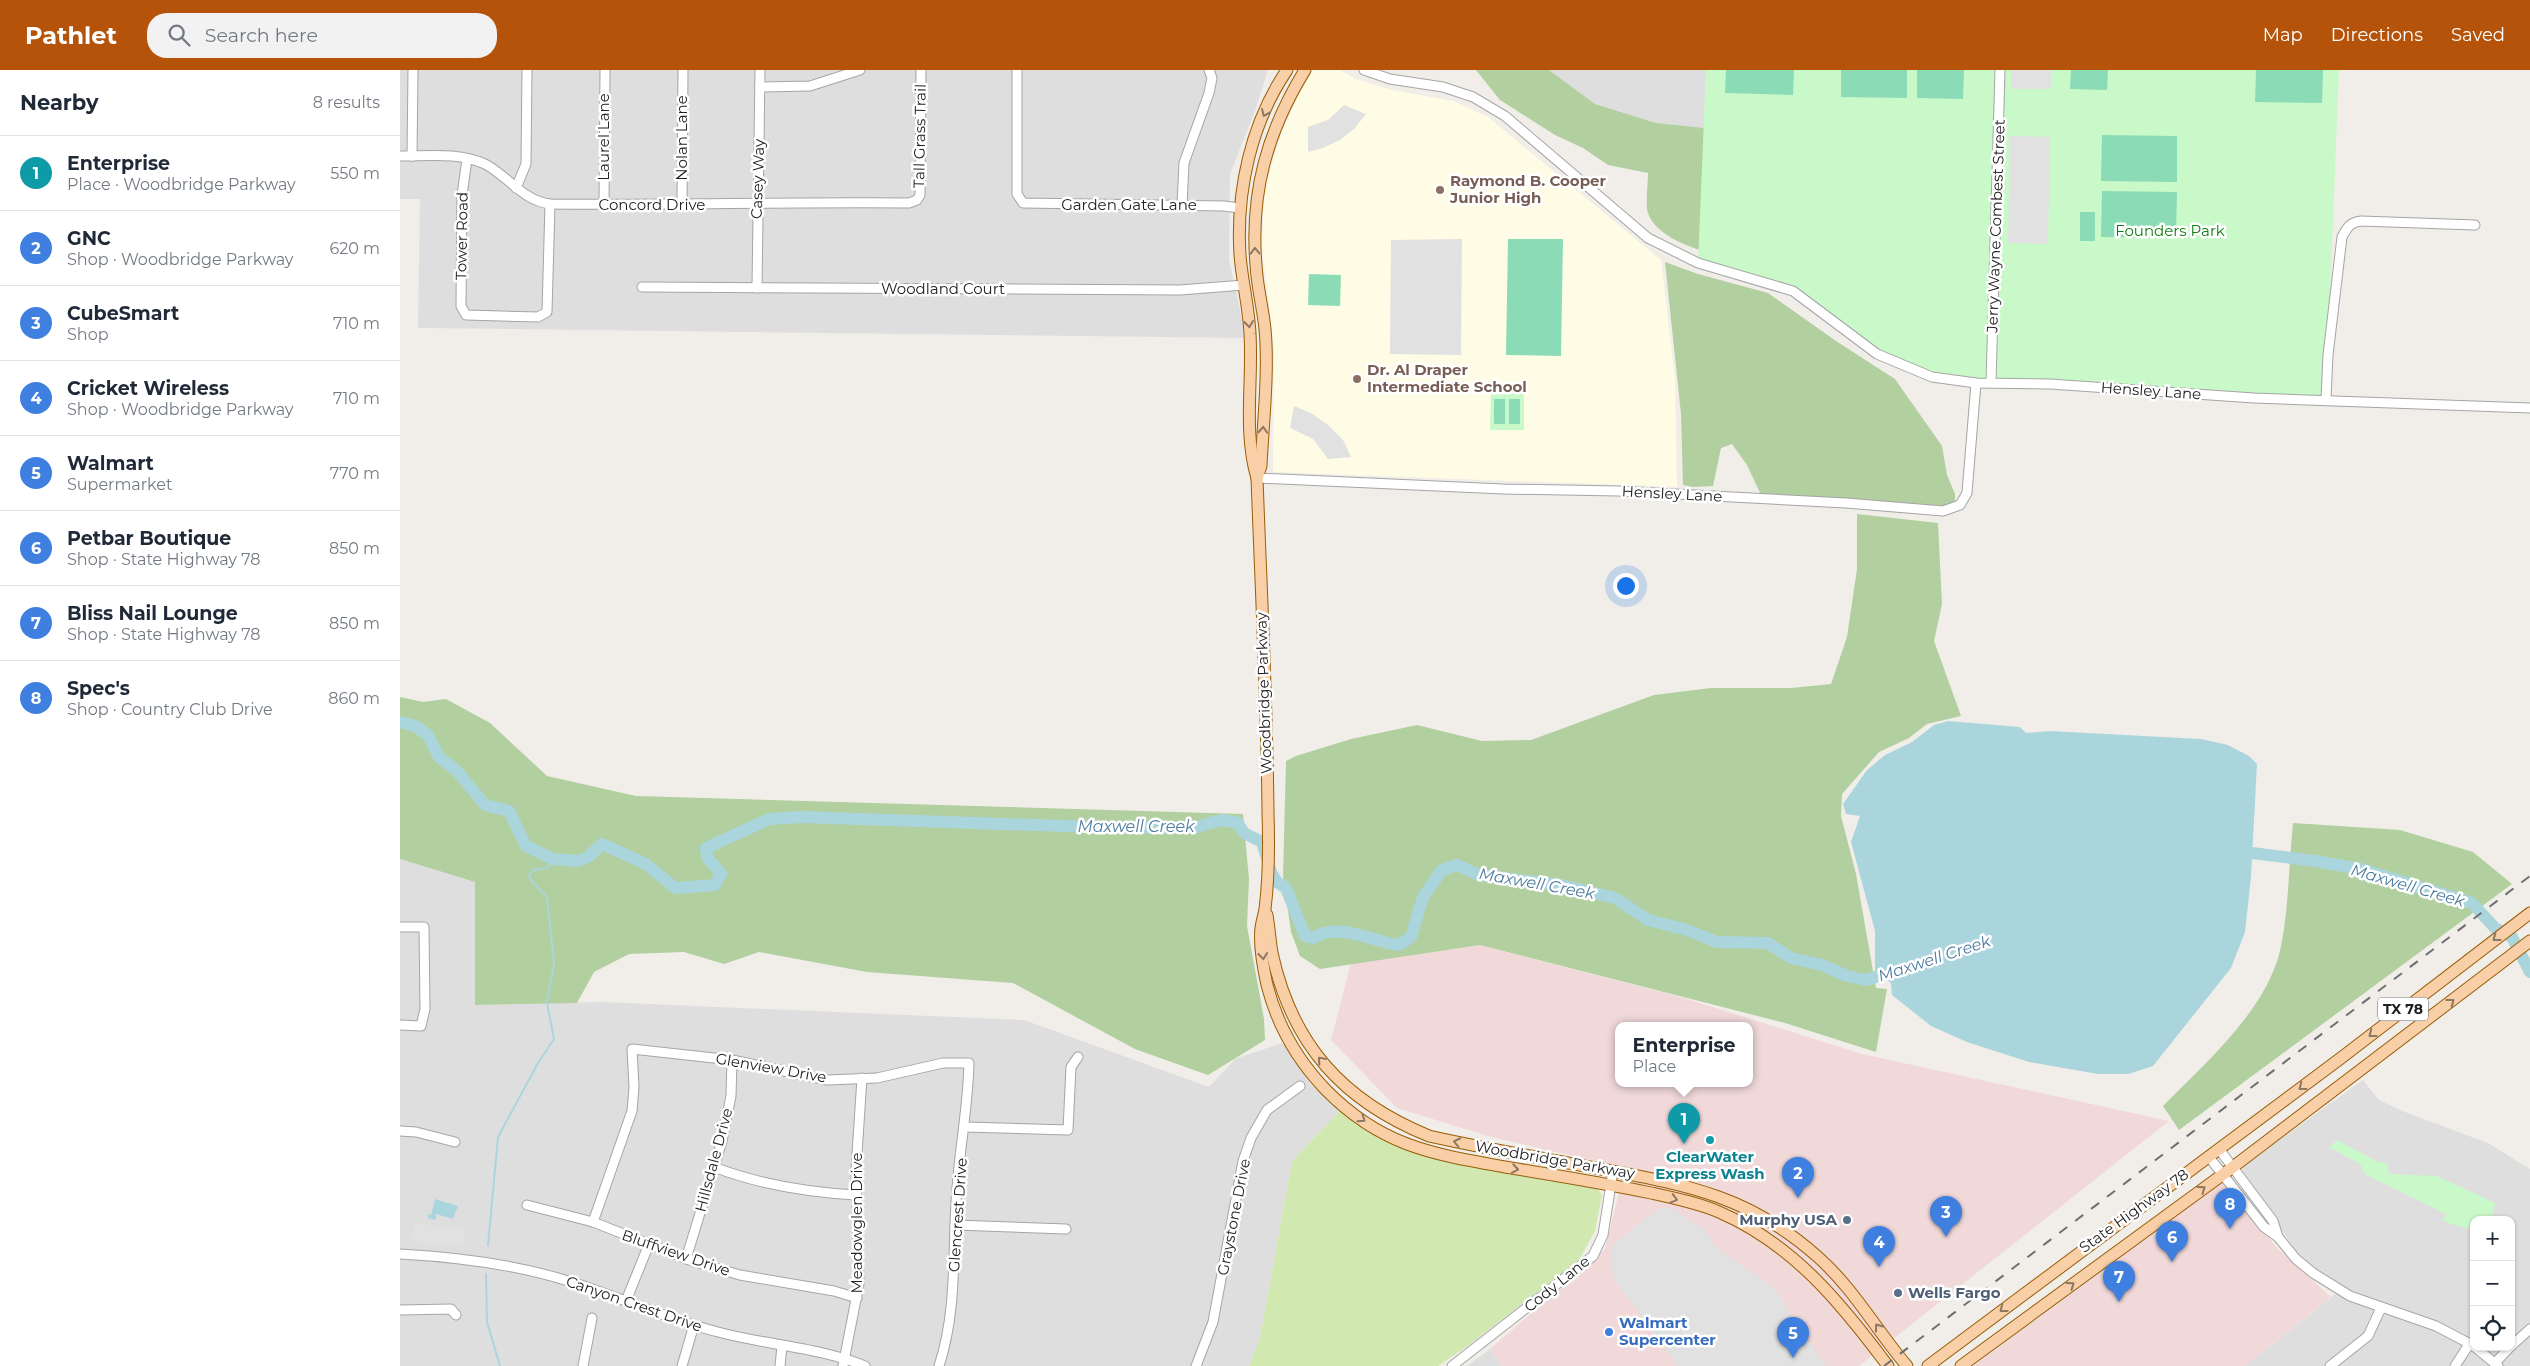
<!DOCTYPE html>
<meta charset="utf-8">
<style>
:root{--surface:#fff;--page:#f2f2f3;--text:#1f2937;--muted:#747a83;--line:#e0e1e3;--accent:#b45309}
body{margin:0;font-family:Montserrat,sans-serif;background:var(--page);color:var(--text)}
.controls{position:absolute;right:15px;bottom:15px;display:grid;overflow:hidden;border-radius:10px;box-shadow:0 1px 4px #0004}
.controls button{width:45px;height:45px;display:grid;place-items:center;padding:0;border:0;border-bottom:1px solid var(--line);background:var(--surface);color:var(--text);font:25px sans-serif}
.you{position:absolute;left:1225px;top:515px;width:18px;height:18px;margin:-12px;border:4px solid #fff;border-radius:50%;background:#1a73e8;box-shadow:0 0 0 8px #1a73e833}
.badge{display:grid;place-items:center;width:32px;height:32px;border-radius:50%;background:var(--accent);color:#fff;font-size:16px;font-weight:700}
.pin{position:absolute;translate:-50% -41px;filter:drop-shadow(0 1px 2px #0008)}
.pin::after{content:'';position:absolute;top:26px;width:18px;height:15px;background:inherit;clip-path:polygon(0 0,100% 0,50% 100%)}
.popup{position:absolute;left:1215px;top:952px;width:138px;height:65px;box-sizing:border-box;display:grid;place-content:center;border-radius:10px;background:var(--surface);filter:drop-shadow(0 1px 4px #0005);font-size:16px;white-space:nowrap;color:var(--muted)}
.popup b{font-size:19px;color:var(--text)}
.popup::after{content:'';position:absolute;left:50%;top:100%;margin-left:-10px;border:10px solid transparent;border-top-color:var(--surface)}
.list{margin:0;padding:0;list-style:none}
h2{display:flex;justify-content:space-between;align-items:center;height:65px;margin:0;padding:0 20px;font-size:21px}
h2 small{font-size:16px;font-weight:400;color:var(--muted)}
.list li{display:grid;grid-template-columns:32px 1fr auto;gap:15px;align-items:center;box-sizing:border-box;height:75px;padding:0 20px;border-top:1px solid var(--line)}
.list b{display:block;font-size:19px;white-space:nowrap}
.list p{margin:0;font-size:16px;white-space:nowrap;color:var(--muted)}
.list em{font-size:16px;font-style:normal;color:var(--muted)}
.icon{flex:none;width:28px;height:28px;fill:none;stroke:currentColor;stroke-width:2;stroke-linecap:round;stroke-linejoin:round}
.map{position:relative;flex:none;width:2130px;height:1296px;overflow:hidden}
header{display:flex;align-items:center;gap:30px;box-sizing:border-box;height:70px;padding:0 25px;background:var(--accent);color:#fff}
header strong{font-size:24px}
nav{display:flex;gap:28px;margin-inline-start:auto;font-size:18px}
.search{width:350px;height:45px;background:var(--page);display:flex;align-items:center;gap:12px;box-sizing:border-box;padding:0 18px;border-radius:20px;color:var(--muted);font-size:19px}
main{display:flex}
aside{flex:1;background:var(--surface)}
.map>svg:first-child{display:block}
.residential{fill:#dfdedf;fill-rule:evenodd}
.commercial{fill:#f1d9da;fill-rule:evenodd}
.education{fill:#fefce5}
.grass{fill:#d1e8b1}
.forest{fill:#b1cf9f}
.park{fill:#c9f8c9}
.pitch{fill:#8bdcb6}
.parking{fill:#e1e1e1}
.water{fill:#abd5dd}
.lines{fill:none;stroke-linecap:round;stroke-linejoin:round}
.stream{stroke:#abd5dd;stroke-width:2}
.river{stroke:#abd5dd;stroke-width:12}
.minor-casing{stroke:#a5a5a5;stroke-width:11}
.major-casing{stroke:#985d06;stroke-width:13}
.minor{stroke:#fff;stroke-width:9}
.major{stroke:#f8cfa6;stroke-width:11}
.rail{stroke:#6f6f6f;stroke-width:2;stroke-dasharray:10 10;stroke-linecap:butt}
.oneway{stroke:#8c7864}
.education-dot{fill:#8d6e63;stroke:#fff;stroke-width:2}
.culture-dot{fill:#0f9aa8;stroke:#fff;stroke-width:2}
.service-dot{fill:#5c6f8a;stroke:#fff;stroke-width:2}
.shop-dot{fill:#3f7fe0;stroke:#fff;stroke-width:2}
.labels{text-anchor:middle;stroke-width:5;stroke-linejoin:round;paint-order:stroke}
.shield{fill:#fff;stroke:#646464;stroke-width:1}
.shield-label{font-size:14px;font-weight:bold;fill:#212121}
.street-label{font-size:15px;fill:#212121;stroke:#fff}
.education-label{font-size:15px;font-weight:bold;fill:#785e54;stroke:#fff;text-anchor:start}
.park-label{font-size:15px;fill:#117e11;stroke:#fff}
.culture-label{font-size:15px;font-weight:bold;fill:#0d838f;stroke:#fff}
.service-label{font-size:15px;font-weight:bold;fill:#4e5e75;stroke:#fff;text-anchor:end}
.shop-label{font-size:15px;font-weight:bold;fill:#366cbe;stroke:#fff;text-anchor:start}
.water-label{font-size:16px;font-style:italic;fill:#4a7b9e;stroke:#fff}
</style>
<header>
<strong>Pathlet</strong>
<div class="search"><svg class="icon" aria-label="search" viewBox="0 0 24 24"><circle cx="10" cy="10" r="6"/><path d="M15 15l6 6"/></svg>Search here</div>
<nav><a>Map</a><a>Directions</a><a>Saved</a></nav>
</header>
<main>
<aside>
<h2>Nearby<small>8 results</small></h2>
<ul class="list">
<li><span class="badge" style="background:#0f9aa8">1</span><div><b>Enterprise</b><p>Place · Woodbridge Parkway</p></div><em>550 m</em></li>
<li><span class="badge" style="background:#3f7fe0">2</span><div><b>GNC</b><p>Shop · Woodbridge Parkway</p></div><em>620 m</em></li>
<li><span class="badge" style="background:#3f7fe0">3</span><div><b>CubeSmart</b><p>Shop</p></div><em>710 m</em></li>
<li><span class="badge" style="background:#3f7fe0">4</span><div><b>Cricket Wireless</b><p>Shop · Woodbridge Parkway</p></div><em>710 m</em></li>
<li><span class="badge" style="background:#3f7fe0">5</span><div><b>Walmart</b><p>Supermarket</p></div><em>770 m</em></li>
<li><span class="badge" style="background:#3f7fe0">6</span><div><b>Petbar Boutique</b><p>Shop · State Highway 78</p></div><em>850 m</em></li>
<li><span class="badge" style="background:#3f7fe0">7</span><div><b>Bliss Nail Lounge</b><p>Shop · State Highway 78</p></div><em>850 m</em></li>
<li><span class="badge" style="background:#3f7fe0">8</span><div><b>Spec's</b><p>Shop · Country Club Drive</p></div><em>860 m</em></li>
</ul>
</aside>
<div class="map">
<svg width="2130" height="1296" viewBox="0 0 2130 1296">
<rect width="100%" height="100%" fill="#f1eee9"/>
<g class="residential">
<polygon points="0,0 868,0 855,41 830,104 829,189 843,254 844,268 18,258 20,129 0,129"/>
<polygon points="1149,0 1306,0 1305,58 1256,53 1195,34"/>
<polygon points="0,789 75,812 75,935 203,932 624,950 809,1017 835,989 882,973 889,980 911,1015 941,1040 892,1091 860,1268 849,1296 0,1296"/>
<path d="M1963 1010 1979 1030 2005 1042 2088 1073 2130 1099V1296H1845L1943 1218 1909 1194 1895 1179 1842 1103 1843 1096ZM2074 1150H2111V1277H2074Z"/>
<polygon points="1090,1279 1102,1296 1067,1296"/>
</g>
<g class="commercial">
<path d="M1080 875 1284 928 1462 984 1769 1051 1459 1296H1102L1090 1279 1205 1179 1225 1098 1091 1067 997 1038 931 970 951 893ZM1219 955H1349V1013H1219Z"/>
<polygon points="1831,1106 1874,1175 1931,1227 1845,1296 1573,1296"/>
</g>
<polygon class="education" points="913,0 940,0 955,9 992,20 1053,31 1088,47 1261,190 1275,308 1277,417 873,402 874,279 862,179 864,120 882,61 900,21"/>
<polygon class="grass" points="941,1040 955,1054 1021,1085 1196,1117 1202,1125 1195,1161 1179,1190 1066,1277 1038,1296 849,1296 860,1268 892,1091"/>
<g class="forest">
<path d="M1076 0H1149L1195 34 1256 53 1305 58 1309 183C1289 177 1251 164 1247 139 1246 127 1248 114 1248 103L1208 95 1183 78 1155 65 1100 30Z"/>
<polygon points="1265,192 1298,204 1368,223 1436,271 1495,309 1542,376 1547,405 1555,424 1555,434 1549,437 1362,427 1347,395 1332,374 1321,378 1313,416 1293,417 1283,415 1281,344"/>
<polygon points="1457,444 1538,453 1542,534 1534,571 1561,646 1527,654 1509,668 1479,682 1442,724 1441,746 1456,804 1476,918 1487,919 1476,982 1385,953 1080,875 920,899 900,886 891,862 883,806 886,691 896,686 951,669 1017,655 1082,671 1131,670 1254,625 1311,618 1391,618 1431,614 1447,567 1457,499"/>
<polygon points="0,627 23,632 46,629 90,653 147,706 236,726 843,744 849,809 847,856 864,949 865,970 808,1005 735,979 613,913 467,902 359,882 324,894 284,882 229,884 194,902 177,933 75,935 75,812 0,789"/>
<path d="M1893 753 2000 760 2073 782 2112 814 1779 1060 1763 1036C1806 992 1872 936 1882 871 1889 833 1889 792 1893 753Z"/>
</g>
<g class="park">
<polygon points="1306,0 1939,0 1926,329 1532,307 1460,271 1400,227 1298,193"/>
<polygon points="1091,323 1124,323 1124,360 1090,360"/>
<polygon points="1937,1070 1978,1092 1987,1093 1989,1104 2037,1106 2095,1133 2091,1150 2074,1150 2074,1161 2043,1151 2046,1144 1965,1104 1960,1094 1929,1077"/>
</g>
<g class="pitch">
<polygon points="1326,0 1394,0 1393,25 1325,23"/>
<polygon points="1441,0 1507,0 1507,28 1441,27"/>
<polygon points="1517,0 1564,0 1563,29 1517,28"/>
<polygon points="1671,0 1708,0 1707,20 1670,19"/>
<polygon points="1856,0 1923,0 1922,33 1855,32"/>
<polygon points="1702,65 1777,66 1777,112 1701,111"/>
<polygon points="1702,121 1777,122 1776,168 1701,167"/>
<rect x="1680" y="142" width="15" height="29"/>
<polygon points="1108,169 1163,169 1161,286 1106,285"/>
<polygon points="909,204 941,205 940,236 908,235"/>
<rect x="1094" y="329" width="11" height="25"/>
<rect x="1109" y="329" width="11" height="25"/>
</g>
<g class="parking">
<rect x="1611" y="0" width="40" height="19"/>
<polygon points="944,35 966,44 954,59 940,70 923,78 908,82 908,57 928,50"/>
<polygon points="1610,66 1650,67 1648,174 1608,173"/>
<polygon points="1062,169 1061,285 990,284 991,170"/>
<polygon points="894,336 911,343 928,355 943,370 951,387 928,389 913,369 890,358"/>
<polygon points="1269,1137 1305,1160 1316,1178 1373,1217 1426,1296 1278,1296 1216,1212 1211,1198 1212,1176 1257,1139"/>
<polygon points="14,1154 64,1158 63,1177 12,1172"/>
</g>
<g class="water">
<polygon points="1548,651 1620,657 1626,663 1649,661 1801,669 1828,675 1849,686 1857,694 1851,807 1845,862 1831,898 1753,996 1728,1004 1698,1004 1629,992 1567,972 1531,956 1492,925 1491,913 1483,908 1473,908 1475,900 1475,861 1451,772 1460,746 1446,744 1443,734 1467,700 1485,685 1512,672 1534,655"/>
<polygon points="35,1129 58,1136 53,1149 36,1144 36,1150 28,1148 28,1144 31,1145"/>
</g>
<g class="lines">
<g class="stream">
<polyline points="88,1175 98,1067 138,993 154,969 147,933 154,893 147,827 133,813 129,805 133,800 147,798 153,789"/>
<polyline points="86,1204 87,1252 100,1296"/>
</g>
<g class="river">
<path d="M0 652 15 656 28 665 39 687 57 701 85 735 109 741 126 776 153 789 178 791 188 787 202 774 246 794 275 818 315 815 321 804 307 787 306 778 369 749 402 747 724 758 797 757 821 750 838 753 844 763 862 772 871 802 877 812 886 818 905 866 914 868C936 851 974 872 999 875L1011 867 1023 827 1042 800 1057 795 1079 805 1161 815 1215 828 1248 850 1287 860 1317 872 1368 873 1391 888 1422 895 1447 906 1466 910 1489 903"/>
<polyline points="1836,789 1852,783 1915,791 1961,799 2072,833 2095,858 2112,867 2130,902"/>
</g>
<g class="minor-casing">
<g id="minor">
<polyline points="617,0 617,124 623,133 824,136 839,138"/>
<polyline points="964,0 990,9 1043,17 1073,27 1105,46 1248,168 1298,193 1393,221 1477,284 1532,307 1576,313 1650,314 1854,328 2130,338"/>
<polyline points="360,17 410,16 460,0"/>
<path d="M0 86C28 86 59 82 85 94 108 106 123 131 150 134 270 135 390 132 509 133L517 130 520 125 521 0"/>
<polyline points="12,86 13,0"/>
<polyline points="67,89 62,125 61,236 66,245 138,247 147,242 150,134"/>
<polyline points="116,118 126,94 127,0"/>
<polyline points="204,135 205,0"/>
<polyline points="282,135 283,0"/>
<polyline points="782,135 784,93 809,23 812,8 809,0"/>
<polyline points="242,217 780,220 844,215"/>
<polyline points="357,218 360,0"/>
<polyline points="1591,312 1600,0"/>
<path d="M1926 329 1928 285 1942 167C1947 158 1950 152 1961 151L2075 155"/>
<polyline points="857,408 1103,419 1218,421 1446,433 1543,441 1560,435 1567,423 1576,313"/>
<polyline points="0,857 24,857 25,939 21,956 0,955"/>
<polyline points="565,1057 668,1060 671,997 678,987"/>
<polyline points="0,1061 16,1062 55,1072"/>
<polyline points="1819,1079 1873,1151 1878,1167 1896,1189 1913,1203 1950,1226 2036,1256 2074,1276"/>
<polyline points="1809,1087 1864,1157 1878,1167"/>
<path d="M314 1097C360 1115 407 1122 456 1125"/>
<polyline points="127,1135 193,1152 292,1191 340,1205 434,1221 457,1228"/>
<path d="M193 1152 232 1041 234 1017 232 979 332 990 427 1010 477 1008 543 993H569C568 1036 560 1076 557 1118 552 1178 558 1238 539 1296"/>
<polyline points="555,1155 666,1159"/>
<path d="M0 1184C56 1187 114 1194 168 1211 218 1226 266 1249 318 1262 366 1275 418 1277 465 1296"/>
<polyline points="286,1189 322,1071 331,1026 332,990"/>
<polyline points="226,1231 249,1174"/>
<polyline points="0,1240 51,1239 56,1245"/>
<polyline points="2111,1276 2130,1259"/>
<polyline points="2075,1277 2098,1296"/>
<polyline points="2095,1293 2110,1277"/>
<polyline points="183,1296 192,1248"/>
<polyline points="282,1296 294,1255"/>
<polyline points="380,1296 382,1276"/>
<polyline points="443,1296 459,1214 456,1099 462,1008"/>
<polyline points="796,1296 813,1252 843,1091 851,1068 867,1040 900,1016"/>
<polyline points="1052,1296 1193,1186 1203,1165 1213,1101"/>
<polyline points="1930,1296 1968,1266 1981,1238"/>
<polyline points="2055,1296 2070,1273"/>
</g>
</g>
<g class="major-casing">
<g id="major">
<path d="M887 0C851 53 836 121 840 185 842 211 849 238 850 264 853 311 843 362 857 408 861 519 867 631 868 742 869 773 869 808 865 839 864 845 862 851 861 858 859 875 863 897 867 915 877 954 898 991 926 1020 981 1076 1032 1084 1105 1097 1154 1105 1203 1113 1251 1123 1274 1128 1298 1133 1319 1142 1393 1174 1441 1233 1488 1296"/>
<path d="M857 408 861 396C863 354 869 301 865 259 863 238 857 217 856 195 850 123 867 62 905 0"/>
<path d="M867 845C869 857 870 870 872 883 892 975 943 1031 1029 1066 1086 1079 1143 1088 1201 1099 1287 1115 1350 1126 1418 1187 1454 1219 1477 1261 1507 1296"/>
<polyline points="1528,1296 1941,988 2130,843"/>
<polyline points="1561,1296 1833,1097 2130,871"/>
</g>
</g>
<use href="#minor" class="minor"/>
<use href="#major" class="major"/>
<polyline class="rail" points="1484,1296 2130,806"/>
</g>
<defs><path id="oneway-chevron" d="M-2-3.5L2.5 0L-2 3.5" fill="none" stroke-width="1.6" stroke-linecap="round" stroke-linejoin="round" transform="scale(1.25)"/></defs>
<g class="oneway">
<use href="#oneway-chevron" transform="translate(865 43) rotate(114)"/>
<use href="#oneway-chevron" transform="translate(855 181) rotate(-91)"/>
<use href="#oneway-chevron" transform="translate(849 254) rotate(83)"/>
<use href="#oneway-chevron" transform="translate(863 360) rotate(-87)"/>
<use href="#oneway-chevron" transform="translate(2096 868) rotate(143)"/>
<use href="#oneway-chevron" transform="translate(863 886) rotate(84)"/>
<use href="#oneway-chevron" transform="translate(2051 932) rotate(-38)"/>
<use href="#oneway-chevron" transform="translate(1972 964) rotate(142)"/>
<use href="#oneway-chevron" transform="translate(921 990) rotate(-131)"/>
<use href="#oneway-chevron" transform="translate(1902 1017) rotate(143)"/>
<use href="#oneway-chevron" transform="translate(962 1049) rotate(34)"/>
<use href="#oneway-chevron" transform="translate(1057 1072) rotate(-168)"/>
<use href="#oneway-chevron" transform="translate(1115 1099) rotate(10)"/>
<use href="#oneway-chevron" transform="translate(1802 1119) rotate(-36)"/>
<use href="#oneway-chevron" transform="translate(1274 1129) rotate(15)"/>
<use href="#oneway-chevron" transform="translate(1671 1215) rotate(-36)"/>
<use href="#oneway-chevron" transform="translate(1603 1239) rotate(143)"/>
<use href="#oneway-chevron" transform="translate(1478 1257) rotate(-126)"/>
</g>
<g class="education-dot">
<circle cx="1040" cy="120" r="5"/>
<circle cx="957" cy="309" r="5"/>
</g>
<circle class="culture-dot" cx="1310" cy="1070" r="5"/>
<g class="service-dot">
<circle cx="1447" cy="1150" r="5"/>
<circle cx="1498" cy="1223" r="5"/>
</g>
<circle class="shop-dot" cx="1209" cy="1262" r="5"/>
<g class="labels">
<rect class="shield" x="1978" y="927.5" width="50" height="23" rx="4"/>
<g class="shield-label">
<text x="2003" y="944">TX 78</text>
</g>
<g class="street-label">
<text transform="translate(520 66) rotate(-89)" y="5">Tall Grass Trail</text>
<text transform="translate(204 67) rotate(-90)" y="5">Laurel Lane</text>
<text transform="translate(282 68) rotate(-90)" y="5">Nolan Lane</text>
<text transform="translate(358 109) rotate(-88)" y="5">Casey Way</text>
<text x="252" y="140">Concord Drive</text>
<text x="729" y="140">Garden Gate Lane</text>
<text transform="translate(1596 156) rotate(-88)" y="5">Jerry Wayne Combest Street</text>
<text transform="translate(62 166) rotate(-89)" y="5">Tower Road</text>
<text x="543" y="224">Woodland Court</text>
<text transform="translate(1751 321) rotate(4)" y="5">Hensley Lane</text>
<text transform="translate(1272 424) rotate(3)" y="5">Hensley Lane</text>
<text transform="translate(864 623) rotate(-92)" y="5">Woodbridge Parkway</text>
<text transform="translate(371 998) rotate(10)" y="5">Glenview Drive</text>
<text transform="translate(314 1090) rotate(-75)" y="5">Hillsdale Drive</text>
<text transform="translate(1155 1090) rotate(10)" y="5">Woodbridge Parkway</text>
<text transform="translate(1734 1141) rotate(-36)" y="5">State Highway 78</text>
<text transform="translate(558 1145) rotate(-86)" y="5">Glencrest Drive</text>
<text transform="translate(834 1147) rotate(-79)" y="5">Graystone Drive</text>
<text transform="translate(457 1153) rotate(-90)" y="5">Meadowglen Drive</text>
<text transform="translate(276 1183) rotate(19)" y="5">Bluffview Drive</text>
<text transform="translate(1157 1214) rotate(-39)" y="5">Cody Lane</text>
<text transform="translate(234 1234) rotate(19)" y="5">Canyon Crest Drive</text>
</g>
<g class="education-label">
<text x="1050" y="116">Raymond B. Cooper<tspan x="1050" dy="17">Junior High</tspan></text>
<text x="967" y="305">Dr. Al Draper<tspan x="967" dy="17">Intermediate School</tspan></text>
</g>
<g class="park-label">
<text x="1770" y="166">Founders Park</text>
</g>
<g class="culture-label">
<text x="1310" y="1092">ClearWater<tspan x="1310" dy="17">Express Wash</tspan></text>
</g>
<g class="service-label">
<text x="1437" y="1155">Murphy USA</text>
<text x="1508" y="1228" text-anchor="start">Wells Fargo</text>
</g>
<g class="shop-label">
<text x="1219" y="1258">Walmart<tspan x="1219" dy="17">Supercenter</tspan></text>
</g>
<g class="water-label">
<text x="736" y="762">Maxwell Creek</text>
<text transform="translate(1137 813) rotate(10)" y="6">Maxwell Creek</text>
<text transform="translate(2008 815) rotate(16)" y="6">Maxwell Creek</text>
<text transform="translate(1534 888) rotate(-18)" y="6">Maxwell Creek</text>
</g>
</g>
</svg>
<div class="controls">
<button>+</button>
<button>−</button>
<button><svg class="icon" aria-label="locate" viewBox="0 0 24 24"><circle cx="12" cy="12" r="6"/><path d="M12 2v4M12 18v4M2 12h4M18 12h4"/></svg></button>
</div>
<div class="you"></div>
<div class="pin badge" style="left:1284px;top:1074px;background:#0f9aa8">1</div>
<div class="popup"><b>Enterprise</b>Place</div>
<div class="pin badge" style="left:1398px;top:1128px;background:#3f7fe0">2</div>
<div class="pin badge" style="left:1546px;top:1167px;background:#3f7fe0">3</div>
<div class="pin badge" style="left:1479px;top:1197px;background:#3f7fe0">4</div>
<div class="pin badge" style="left:1393px;top:1288px;background:#3f7fe0">5</div>
<div class="pin badge" style="left:1772px;top:1192px;background:#3f7fe0">6</div>
<div class="pin badge" style="left:1719px;top:1232px;background:#3f7fe0">7</div>
<div class="pin badge" style="left:1830px;top:1159px;background:#3f7fe0">8</div>
</div>
</main>
